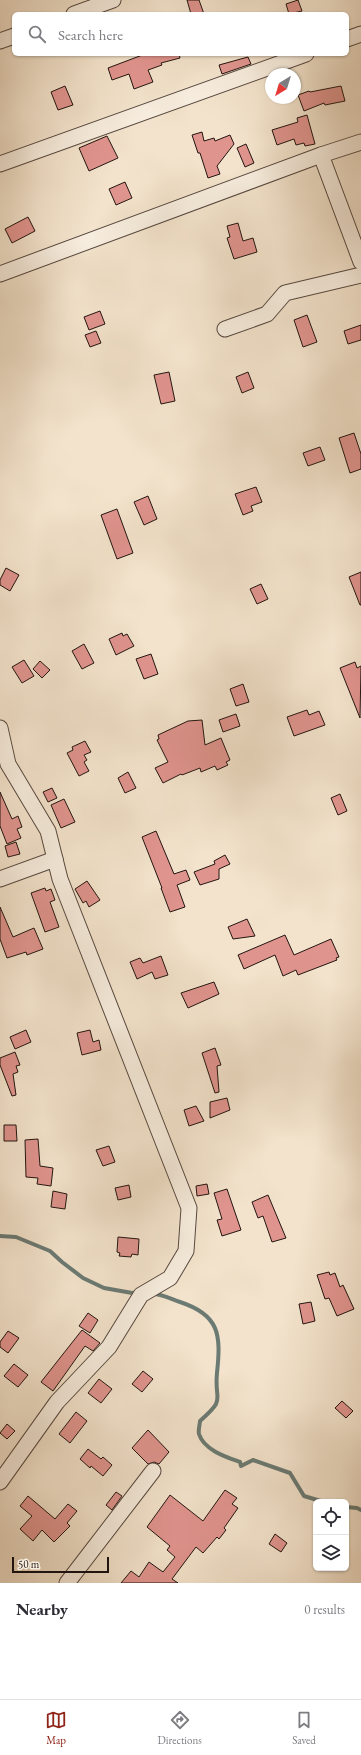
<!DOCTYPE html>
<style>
:root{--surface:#fff;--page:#f7f7f7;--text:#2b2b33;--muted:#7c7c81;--line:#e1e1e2;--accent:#8f2418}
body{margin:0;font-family:"EB Garamond",serif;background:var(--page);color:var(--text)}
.controls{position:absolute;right:12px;bottom:12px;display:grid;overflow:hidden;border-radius:6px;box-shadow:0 1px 3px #0004}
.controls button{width:36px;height:36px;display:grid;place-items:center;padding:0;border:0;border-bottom:1px solid var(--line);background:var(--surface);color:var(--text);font:20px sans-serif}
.compass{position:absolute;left:265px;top:68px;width:36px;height:36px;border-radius:50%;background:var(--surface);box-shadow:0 1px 3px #0004;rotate:218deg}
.scale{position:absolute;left:12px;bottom:10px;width:97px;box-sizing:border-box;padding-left:4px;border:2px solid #221510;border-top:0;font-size:11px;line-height:14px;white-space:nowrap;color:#221510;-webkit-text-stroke:3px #f7edde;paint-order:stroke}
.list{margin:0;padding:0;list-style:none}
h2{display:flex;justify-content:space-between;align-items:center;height:52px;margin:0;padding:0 16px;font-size:17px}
h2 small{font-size:13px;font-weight:400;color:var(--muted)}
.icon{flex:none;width:22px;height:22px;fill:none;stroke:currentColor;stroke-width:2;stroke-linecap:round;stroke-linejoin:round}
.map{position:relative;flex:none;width:361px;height:1583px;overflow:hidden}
.search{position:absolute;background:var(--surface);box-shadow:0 1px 3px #0004;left:12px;right:12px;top:12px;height:44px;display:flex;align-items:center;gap:10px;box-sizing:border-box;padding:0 14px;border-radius:6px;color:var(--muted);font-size:15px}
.sheet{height:116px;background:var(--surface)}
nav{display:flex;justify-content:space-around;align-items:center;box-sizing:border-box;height:56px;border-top:1px solid var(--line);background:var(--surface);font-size:11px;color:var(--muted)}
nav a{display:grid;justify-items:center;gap:2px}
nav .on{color:var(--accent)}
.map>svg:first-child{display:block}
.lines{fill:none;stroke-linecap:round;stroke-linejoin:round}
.stream{stroke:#6b7a73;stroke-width:4}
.building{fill:#e0948e;stroke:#221510}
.street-casing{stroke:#56483f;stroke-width:17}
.street{stroke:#f7edde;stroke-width:15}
</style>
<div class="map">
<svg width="361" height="1583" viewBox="0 0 361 1583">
<rect width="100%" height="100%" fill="#f3e3cc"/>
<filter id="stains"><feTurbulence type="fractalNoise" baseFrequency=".005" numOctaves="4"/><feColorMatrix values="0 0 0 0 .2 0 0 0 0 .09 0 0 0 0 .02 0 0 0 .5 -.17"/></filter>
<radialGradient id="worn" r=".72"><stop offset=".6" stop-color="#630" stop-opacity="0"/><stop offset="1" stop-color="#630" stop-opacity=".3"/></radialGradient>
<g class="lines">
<g class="stream">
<polyline points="0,1236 16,1237 50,1251 62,1262 83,1278 104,1288 138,1294"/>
<path d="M153 1294C162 1294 171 1299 180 1302 220 1315 221 1335 217 1373 214 1403 227 1397 200 1421 200 1424 198 1430 199 1434 204 1450 226 1457 240 1462L241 1466 253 1460 290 1473 304 1496 324 1502"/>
<polyline points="346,1507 357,1508 361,1510"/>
</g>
</g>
<g class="building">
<polygon points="187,0 199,0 204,14 191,14"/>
<polygon points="298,0 302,11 289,14 286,4"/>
<polygon points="145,54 179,54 180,58 161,63 162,65 148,70 153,82 134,89 129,74 112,80 108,68"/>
<polygon points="248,57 251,64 222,74 219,65"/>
<polygon points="65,86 73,105 58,110 51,92"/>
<polygon points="341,86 345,101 325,105 324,103 304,111 298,95 309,91 310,92"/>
<polygon points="307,115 315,144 305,146 304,143 296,145 294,139 277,145 272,130 298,122 297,118"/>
<polygon points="202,132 204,141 214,138 215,141 230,135 234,144 217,166 220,174 208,178 200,153 198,153 192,135"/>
<polygon points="107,136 118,158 89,171 79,148"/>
<polygon points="246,144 254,163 245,167 237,148"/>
<polygon points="125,182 132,198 116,205 109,189"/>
<polygon points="28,217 35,231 12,243 5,229"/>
<polygon points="238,223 243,241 253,238 257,252 234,259 227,238 230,237 227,226"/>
<polygon points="100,311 105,324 89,330 84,317"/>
<polygon points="307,315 317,342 303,347 294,320"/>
<polygon points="361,325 361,340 348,344 344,331"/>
<polygon points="96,331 101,343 90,347 85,335"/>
<polygon points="169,372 175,401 161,404 154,375"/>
<polygon points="248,372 254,388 242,393 236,377"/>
<polygon points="354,433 361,454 361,469 350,473 339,438"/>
<polygon points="320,447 325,460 308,466 303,453"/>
<polygon points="256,487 262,502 251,506 253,511 243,515 235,494"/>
<polygon points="148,496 157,519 144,525 134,502"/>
<polygon points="117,509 133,553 117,559 101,515"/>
<polygon points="6,568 19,575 10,591 0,585 0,580"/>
<polygon points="361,572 361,605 360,605 349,577"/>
<polygon points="261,584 268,599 257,604 250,589"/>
<polygon points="122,633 123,636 127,634 134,646 116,655 109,639"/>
<polygon points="84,644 94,663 82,669 72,651"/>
<polygon points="151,654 158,674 144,679 136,659"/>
<polygon points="24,660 34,676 22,683 12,667"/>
<polygon points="40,661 50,670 42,678 33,669"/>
<polygon points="355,662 357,668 361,666 360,718 340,668"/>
<polygon points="243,684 249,702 236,706 230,689"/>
<polygon points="307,710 309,715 319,711 325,725 294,736 287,717"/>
<polygon points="236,714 240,726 223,732 219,720"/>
<polygon points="202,720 205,745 221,738 230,760 226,762 228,765 217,770 215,766 201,772 200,768 182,775 181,774 163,783 155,768 168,762 157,740 159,739 158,735 188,721"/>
<polygon points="85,741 91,752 84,755 87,760 84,762 89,771 79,776 67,753 73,750 72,747"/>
<polygon points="128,772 136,788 125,793 118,778"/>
<polygon points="52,788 57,798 48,802 43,792"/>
<polygon points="0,792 12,819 18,816 22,827 17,829 21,838 7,844 0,826"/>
<polygon points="340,794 347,811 338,815 331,798"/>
<polygon points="64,799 75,822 61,828 51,805"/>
<polygon points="156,831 174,874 186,870 190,880 177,885 185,907 170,912 161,888 162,888 142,837"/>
<polygon points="16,842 20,854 8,857 5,846"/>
<polygon points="225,855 230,864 219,869 219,879 200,885 194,872 215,864 214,861"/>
<polygon points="87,881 100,900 89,907 86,901 83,903 75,889"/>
<polygon points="45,888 46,891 51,889 55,900 50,902 59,927 45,932 31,893"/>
<polygon points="0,907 13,937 34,928 43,949 27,955 26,952 7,958 0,939"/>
<polygon points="247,919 255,936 233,939 228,927"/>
<polygon points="285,935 294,955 331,939 339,957 336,958 337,960 298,975 296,970 283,976 275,955 244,969 238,955"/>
<polygon points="161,956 168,975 155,979 152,972 137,979 130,962 140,958 143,963"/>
<polygon points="214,982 219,994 188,1008 181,993"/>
<polygon points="26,1030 31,1042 15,1049 10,1037"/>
<polygon points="90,1030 93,1042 99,1040 101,1050 82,1055 77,1033"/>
<polygon points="215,1048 221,1065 217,1066 219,1092 215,1093 202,1053"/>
<polygon points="15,1052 20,1065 16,1066 18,1072 13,1074 16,1095 12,1096 0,1065 0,1058"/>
<polygon points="227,1098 230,1110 210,1118 210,1102"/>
<polygon points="196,1106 204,1121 189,1126 184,1110"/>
<polygon points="4,1125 16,1125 17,1141 4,1141"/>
<polygon points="38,1139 40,1166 53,1168 51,1186 37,1184 38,1178 26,1177 25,1140"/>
<polygon points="109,1146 115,1162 103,1166 96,1150"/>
<polygon points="207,1184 209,1194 197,1196 196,1186"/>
<polygon points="129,1185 131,1197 118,1200 115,1188"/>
<polygon points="227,1189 241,1230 222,1236 217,1220 222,1219 214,1193"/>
<polygon points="53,1191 67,1194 65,1209 51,1207"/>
<polygon points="268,1195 286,1238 272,1242 263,1216 258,1218 252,1202"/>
<polygon points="118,1237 139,1239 138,1255 132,1254 131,1257 119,1256 120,1253 117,1252"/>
<polygon points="329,1272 330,1275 335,1273 340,1287 343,1285 354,1309 337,1316 329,1298 325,1299 317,1275"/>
<polygon points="311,1302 315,1321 303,1324 299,1304"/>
<polygon points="88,1313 98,1320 90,1333 79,1326"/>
<polygon points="82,1330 100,1343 93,1351 85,1346 53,1391 41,1382"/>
<polygon points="8,1331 19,1338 8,1353 0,1347 0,1342"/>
<polygon points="14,1364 28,1375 18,1387 4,1376"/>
<polygon points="143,1371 153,1379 142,1392 132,1384"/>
<polygon points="99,1379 112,1389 101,1403 88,1393"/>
<polygon points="342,1401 353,1411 346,1418 335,1408"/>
<polygon points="76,1412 87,1421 70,1443 59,1434"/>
<polygon points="7,1424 15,1431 7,1439 0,1433"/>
<polygon points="148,1430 169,1452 159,1464 154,1462 148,1464 132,1448"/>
<polygon points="88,1449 101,1459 103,1457 112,1465 103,1476 91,1466 90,1468 80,1459"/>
<polygon points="225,1490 237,1498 232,1504 238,1508 224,1528 226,1530 219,1539 217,1537 203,1553 196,1547 172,1579 178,1583 121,1583 131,1571 139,1577 149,1562 163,1572 175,1557 167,1550 170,1546 147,1527 170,1495 203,1521"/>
<polygon points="116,1492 122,1496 112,1510 106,1505"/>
<polygon points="28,1496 55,1519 68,1504 77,1511 67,1523 70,1526 54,1542 42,1530 33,1541 20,1529 32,1516 20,1506"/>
<polygon points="275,1534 287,1543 281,1552 269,1544"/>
</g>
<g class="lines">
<g class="street-casing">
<g id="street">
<polyline points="74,14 113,0"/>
<polyline points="347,39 361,34"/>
<polyline points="0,41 14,36"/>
<polyline points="321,155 361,262"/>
<polyline points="0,164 306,54"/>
<polyline points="0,274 321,155 361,142"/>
<polyline points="225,329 267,314 285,293 361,275"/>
<polyline points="0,728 8,764 48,831 60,879 189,1208 186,1251 170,1278 141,1295 109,1347 57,1402 0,1482"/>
<polyline points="0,879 55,859"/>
<polyline points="67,1583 153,1471"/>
</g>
</g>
<use href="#street" class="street"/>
</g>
<rect width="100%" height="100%" filter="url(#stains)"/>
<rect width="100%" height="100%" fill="url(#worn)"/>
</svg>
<div class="controls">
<button><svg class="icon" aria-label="locate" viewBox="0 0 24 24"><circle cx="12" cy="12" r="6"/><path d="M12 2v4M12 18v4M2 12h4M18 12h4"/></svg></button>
<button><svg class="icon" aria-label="layers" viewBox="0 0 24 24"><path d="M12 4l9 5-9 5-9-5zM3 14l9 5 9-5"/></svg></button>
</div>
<svg class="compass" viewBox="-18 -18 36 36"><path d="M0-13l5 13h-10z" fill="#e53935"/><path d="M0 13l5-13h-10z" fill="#7c7c81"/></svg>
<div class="scale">50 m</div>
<div class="search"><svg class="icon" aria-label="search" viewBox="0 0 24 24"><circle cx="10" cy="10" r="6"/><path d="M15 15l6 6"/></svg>Search here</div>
</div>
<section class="sheet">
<h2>Nearby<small>0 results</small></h2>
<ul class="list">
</ul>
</section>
<nav>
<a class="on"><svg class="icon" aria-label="map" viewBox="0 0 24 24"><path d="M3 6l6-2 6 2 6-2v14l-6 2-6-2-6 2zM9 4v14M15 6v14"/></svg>Map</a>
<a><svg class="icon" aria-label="directions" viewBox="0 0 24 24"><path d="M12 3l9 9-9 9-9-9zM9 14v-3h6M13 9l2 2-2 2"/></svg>Directions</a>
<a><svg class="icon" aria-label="saved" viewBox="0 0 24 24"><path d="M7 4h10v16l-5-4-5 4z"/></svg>Saved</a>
</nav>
